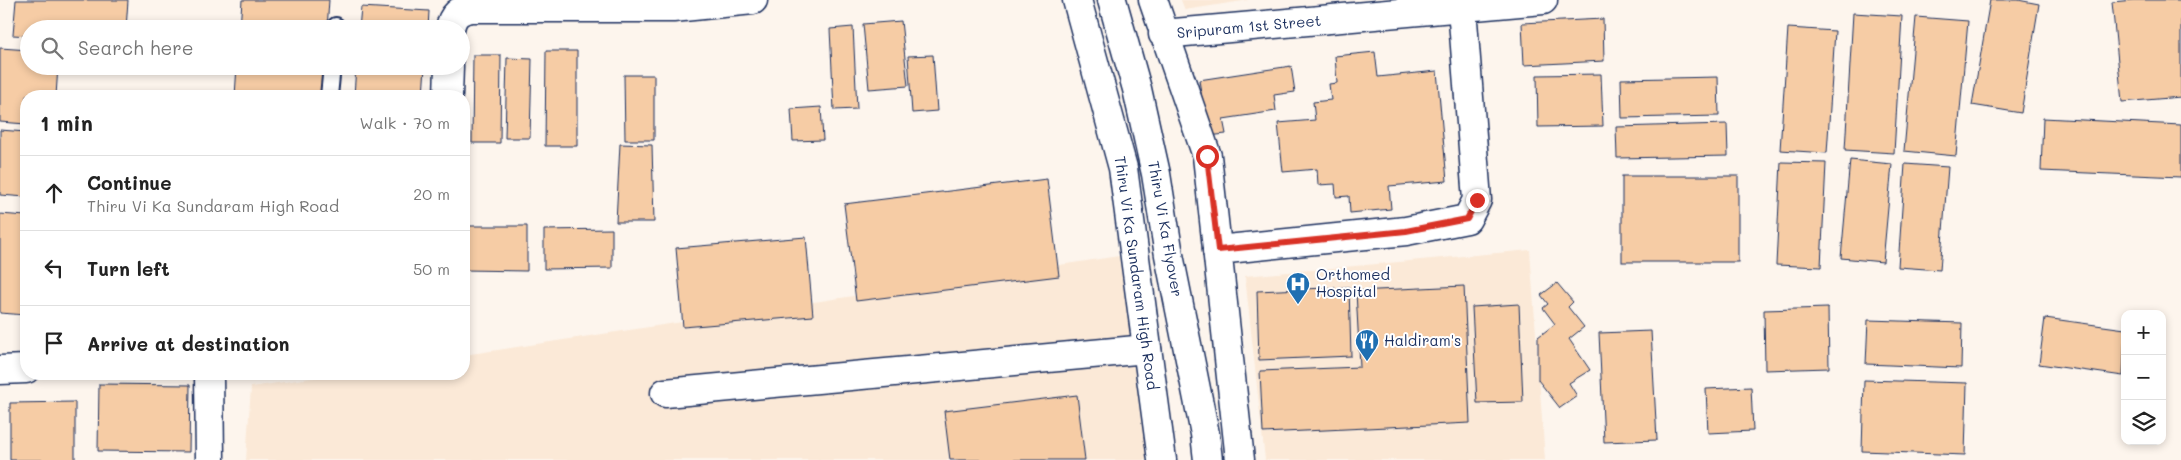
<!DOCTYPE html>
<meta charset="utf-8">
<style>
:root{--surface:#fff;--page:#f2f2f2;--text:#222;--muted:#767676;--line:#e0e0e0}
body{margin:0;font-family:Mali,sans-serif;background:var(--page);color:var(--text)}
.controls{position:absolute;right:15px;bottom:15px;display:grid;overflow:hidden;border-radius:10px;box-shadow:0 2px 8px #0003}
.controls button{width:45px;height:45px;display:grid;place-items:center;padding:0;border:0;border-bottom:1px solid var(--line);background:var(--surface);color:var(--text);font:25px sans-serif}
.stop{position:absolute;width:15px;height:15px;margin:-11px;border:4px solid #d93025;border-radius:50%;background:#fff}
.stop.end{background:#d93025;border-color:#fff;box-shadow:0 1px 5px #0008}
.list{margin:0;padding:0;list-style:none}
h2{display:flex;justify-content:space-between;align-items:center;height:65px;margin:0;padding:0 20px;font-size:21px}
h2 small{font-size:16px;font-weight:400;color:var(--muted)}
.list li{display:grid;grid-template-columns:32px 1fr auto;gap:15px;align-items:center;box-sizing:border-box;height:75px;padding:0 20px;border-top:1px solid var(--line)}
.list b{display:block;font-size:19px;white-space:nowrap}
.list p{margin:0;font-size:16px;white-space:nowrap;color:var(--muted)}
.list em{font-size:16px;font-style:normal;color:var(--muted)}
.icon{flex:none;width:28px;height:28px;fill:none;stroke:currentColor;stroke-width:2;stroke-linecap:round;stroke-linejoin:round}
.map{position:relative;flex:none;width:2181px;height:460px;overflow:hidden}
.search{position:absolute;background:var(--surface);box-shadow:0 2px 8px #0003;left:20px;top:20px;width:450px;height:55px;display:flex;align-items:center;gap:12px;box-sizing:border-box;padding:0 18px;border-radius:28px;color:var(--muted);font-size:19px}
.panel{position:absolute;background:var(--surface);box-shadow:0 2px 8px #0003;left:20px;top:90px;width:450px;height:290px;border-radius:20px}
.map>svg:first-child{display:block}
.built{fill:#fbe9d7}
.building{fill:#f6cca5;stroke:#1b2f5e}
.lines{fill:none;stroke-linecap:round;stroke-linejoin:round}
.lane-casing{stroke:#1b2f5e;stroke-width:20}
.street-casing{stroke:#1b2f5e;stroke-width:31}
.secondary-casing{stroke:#1b2f5e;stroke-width:31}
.lane{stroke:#fff;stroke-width:16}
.street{stroke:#fff;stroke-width:28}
.secondary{stroke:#fff;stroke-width:28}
.route{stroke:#d93025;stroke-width:6}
.labels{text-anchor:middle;stroke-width:4;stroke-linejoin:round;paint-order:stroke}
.street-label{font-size:15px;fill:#1b2f5e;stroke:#fff}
.poi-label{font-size:15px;fill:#1b2f5e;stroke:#fff;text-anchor:start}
</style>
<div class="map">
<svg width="2181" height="460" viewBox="0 0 2181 460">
<rect width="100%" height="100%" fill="#fdf5ed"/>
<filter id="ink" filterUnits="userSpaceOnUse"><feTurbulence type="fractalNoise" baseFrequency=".02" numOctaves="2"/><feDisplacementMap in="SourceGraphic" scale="10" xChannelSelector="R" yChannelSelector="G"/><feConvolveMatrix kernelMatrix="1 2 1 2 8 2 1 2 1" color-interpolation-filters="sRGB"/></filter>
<g filter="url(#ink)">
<g class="built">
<polygon points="1181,0 1249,0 1185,10"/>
<polygon points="1530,250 1545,460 1265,460 1245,276"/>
<polygon points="1119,256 1149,460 246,460 251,387 338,374 464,374 464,355"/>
</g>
<g class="building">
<polygon points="16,0 128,0 126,29 29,29 29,36 13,35"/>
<polygon points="242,0 329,0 327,29 240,29"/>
<polygon points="1990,0 2018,0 2039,4 2021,113 1972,105"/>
<polygon points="2133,0 2181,0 2181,97 2122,102 2112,2"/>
<polygon points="361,7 429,11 428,29 359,29"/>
<polygon points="1853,13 1902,16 1894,153 1845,150"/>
<polygon points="1916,17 1968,21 1956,156 1904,151"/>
<polygon points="1603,19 1604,61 1524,65 1522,23"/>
<polygon points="901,21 908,86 869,89 863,24"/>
<polygon points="853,27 857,109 834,110 830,29"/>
<polygon points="1788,28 1835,31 1827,153 1780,150"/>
<polygon points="0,48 29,50 29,66 58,66 56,96 26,96 26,124 0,122"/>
<polygon points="546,51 577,51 577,146 545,146"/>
<polygon points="1375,52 1378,77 1437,71 1447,181 1389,186 1391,209 1350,213 1349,196 1336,197 1335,184 1318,185 1317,169 1283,172 1278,123 1315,120 1313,102 1331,100 1329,84 1337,83 1335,56"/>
<polygon points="473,55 501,55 500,143 472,143"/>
<polygon points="933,55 937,111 912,113 908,56"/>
<polygon points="507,58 532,59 530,138 505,138"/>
<polygon points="237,66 324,66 322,96 235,96"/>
<polygon points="356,66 425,66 423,96 354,96"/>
<polygon points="1291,66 1295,92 1274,95 1276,111 1223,119 1226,134 1208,136 1199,80"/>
<polygon points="1601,74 1603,126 1538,127 1537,75"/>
<polygon points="624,75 654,75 654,140 625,140"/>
<polygon points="1718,77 1719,116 1622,118 1621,79"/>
<polygon points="821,107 823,140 793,141 791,109"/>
<polygon points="2043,118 2181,125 2181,177 2041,171"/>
<polygon points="1727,124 1728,156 1617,158 1616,127"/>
<polygon points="0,130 26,132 26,197 0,195"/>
<polygon points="620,144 652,145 654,222 616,222"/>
<polygon points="1850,160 1892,164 1883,262 1841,258"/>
<polygon points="1781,162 1826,163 1821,267 1776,265"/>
<polygon points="1905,164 1948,167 1940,270 1898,267"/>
<rect x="1622" y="176" width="116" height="86"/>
<polygon points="1047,179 1059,276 856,301 844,204"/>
<polygon points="0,214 26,216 26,315 0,313"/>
<polygon points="464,226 527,226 527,271 464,270"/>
<polygon points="612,229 612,268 544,269 544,230"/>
<polygon points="806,237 813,316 683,327 676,248"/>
<polygon points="1557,283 1573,302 1568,307 1584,327 1569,339 1590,370 1569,383 1577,396 1560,408 1538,380 1538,337 1555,324 1543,308 1548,304 1541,295"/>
<polygon points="1464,286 1470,423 1263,433 1260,371 1360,367 1356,291"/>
<polygon points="1349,287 1351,356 1259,360 1257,291"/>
<polygon points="1519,304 1523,402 1477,403 1472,307"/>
<polygon points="1828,308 1829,368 1765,370 1764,310"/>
<polygon points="2045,318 2125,329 2123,376 2039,364"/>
<polygon points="1868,320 1962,323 1961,368 1866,364"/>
<polygon points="1651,331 1657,440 1604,442 1599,333"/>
<polygon points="1864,380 1967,383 1965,455 1862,451"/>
<polygon points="99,384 190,385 189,452 98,451"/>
<polygon points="1751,387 1753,431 1708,433 1706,389"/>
<polygon points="1077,395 1085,460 950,460 944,411"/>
<polygon points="75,402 75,460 10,460 10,403"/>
</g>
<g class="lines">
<g class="lane-casing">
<g id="lane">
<polyline points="335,29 336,26"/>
<polyline points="329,96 332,66"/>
</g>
</g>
<g class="street-casing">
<g id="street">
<path d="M450 29C452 15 460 9 472 8H673L753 0"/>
<polyline points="1163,34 1543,0"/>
<polyline points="448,96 449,66"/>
<polyline points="1217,250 1406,231 1467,219 1477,200 1462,8"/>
<polyline points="0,370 26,369"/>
<polyline points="209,374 210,460"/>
<polyline points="665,393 1147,349"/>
</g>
</g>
<g class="secondary-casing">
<g id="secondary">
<polyline points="1077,0 1123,168 1162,460"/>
<polyline points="1112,0 1137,89 1156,174 1169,255 1205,434 1208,460"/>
<polyline points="1153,0 1207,156 1240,460"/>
</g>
</g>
<use href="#lane" class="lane"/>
<use href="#street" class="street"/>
<use href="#secondary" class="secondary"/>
</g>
</g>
<g class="lines" filter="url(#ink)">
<polyline class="route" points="1207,156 1218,250 1406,231 1467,219 1477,200"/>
</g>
<defs>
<g id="hospital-pin" transform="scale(1.25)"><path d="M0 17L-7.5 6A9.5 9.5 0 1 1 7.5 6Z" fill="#1f6fb2" stroke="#fff"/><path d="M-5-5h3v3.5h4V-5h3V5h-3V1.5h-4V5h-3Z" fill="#fff"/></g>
<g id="restaurant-pin" transform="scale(1.25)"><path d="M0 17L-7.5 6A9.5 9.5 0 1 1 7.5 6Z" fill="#1f6fb2" stroke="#fff"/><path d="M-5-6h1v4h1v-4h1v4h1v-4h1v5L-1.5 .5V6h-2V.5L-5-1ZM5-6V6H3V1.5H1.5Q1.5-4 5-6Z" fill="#fff"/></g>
</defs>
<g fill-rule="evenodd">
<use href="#hospital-pin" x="1298" y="284"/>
<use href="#restaurant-pin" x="1367" y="341"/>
</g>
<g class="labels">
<g class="street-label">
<text transform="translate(1249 27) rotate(-5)" y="5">Sripuram 1st Street</text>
<text transform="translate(1165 229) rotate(80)" y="5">Thiru Vi Ka Flyover</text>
<text transform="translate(1136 273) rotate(82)" y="5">Thiru Vi Ka Sundaram High Road</text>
</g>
<g class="poi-label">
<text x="1316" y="280">Orthomed<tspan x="1316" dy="17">Hospital</tspan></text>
<text x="1384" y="346">Haldiram's</text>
</g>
</g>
</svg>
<div class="controls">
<button>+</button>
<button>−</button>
<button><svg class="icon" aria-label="layers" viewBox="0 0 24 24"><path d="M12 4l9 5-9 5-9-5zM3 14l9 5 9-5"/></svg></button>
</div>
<div class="stop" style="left:1207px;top:156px"></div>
<div class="stop end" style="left:1477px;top:200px"></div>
<div class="search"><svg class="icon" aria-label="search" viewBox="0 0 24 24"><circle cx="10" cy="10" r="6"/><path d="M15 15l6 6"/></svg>Search here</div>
<section class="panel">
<h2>1 min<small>Walk · 70 m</small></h2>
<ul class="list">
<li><svg class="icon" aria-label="ahead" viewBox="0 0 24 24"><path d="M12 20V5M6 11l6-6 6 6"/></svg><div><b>Continue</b><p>Thiru Vi Ka Sundaram High Road</p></div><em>20 m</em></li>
<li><svg class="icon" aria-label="left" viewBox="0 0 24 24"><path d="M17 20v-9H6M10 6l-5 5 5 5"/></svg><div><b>Turn left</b></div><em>50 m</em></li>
<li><svg class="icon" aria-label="arrive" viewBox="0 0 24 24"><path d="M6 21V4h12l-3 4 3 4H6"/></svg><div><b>Arrive at destination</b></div></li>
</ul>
</section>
</div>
